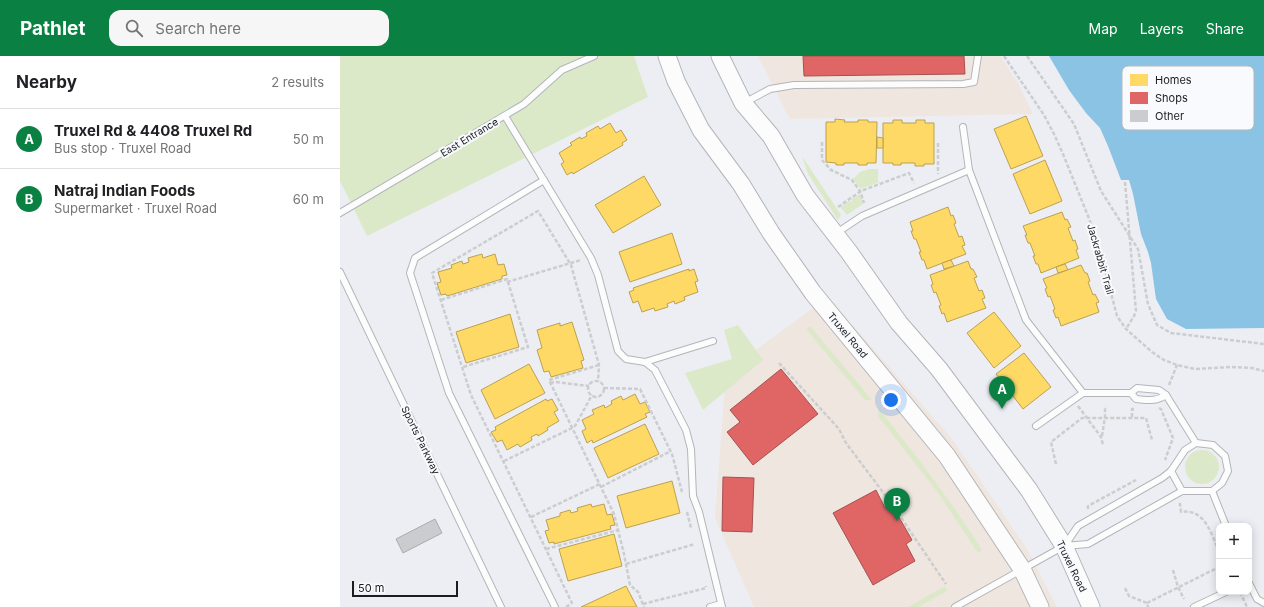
<!DOCTYPE html>
<meta charset="utf-8">
<style>
:root{--surface:#fff;--page:#f6f6f6;--text:#202124;--muted:#757577;--line:#e0e0e0;--accent:#0b8043}
body{margin:0;font-family:Inter,sans-serif;background:var(--page);color:var(--text)}
.controls{position:absolute;right:12px;bottom:12px;display:grid;overflow:hidden;border-radius:8px;box-shadow:0 2px 10px #0003}
.controls button{width:36px;height:36px;display:grid;place-items:center;padding:0;border:0;border-bottom:1px solid var(--line);background:var(--surface);color:var(--text);font:20px sans-serif}
.scale{position:absolute;left:12px;bottom:10px;width:106px;box-sizing:border-box;padding-left:4px;border:2px solid #1b1d20;border-top:0;font-size:11px;line-height:14px;white-space:nowrap;color:#1b1d20;-webkit-text-stroke:3px #f8fafe;paint-order:stroke}
.you{position:absolute;left:551px;top:344px;width:14px;height:14px;margin:-10px;border:3px solid #fff;border-radius:50%;background:#1a73e8;box-shadow:0 0 0 6px #1a73e833}
.badge{display:grid;place-items:center;width:26px;height:26px;border-radius:50%;background:var(--accent);color:#fff;font-size:13px;font-weight:700}
.pin{position:absolute;translate:-50% -33px;filter:drop-shadow(0 1px 2px #0008)}
.pin::after{content:'';position:absolute;top:21px;width:14px;height:12px;background:inherit;clip-path:polygon(0 0,100% 0,50% 100%)}
.list{margin:0;padding:0;list-style:none}
h2{display:flex;justify-content:space-between;align-items:center;height:52px;margin:0;padding:0 16px;font-size:17px}
h2 small{font-size:13px;font-weight:400;color:var(--muted)}
.list li{display:grid;grid-template-columns:26px 1fr auto;gap:12px;align-items:center;box-sizing:border-box;height:60px;padding:0 16px;border-top:1px solid var(--line)}
.list b{display:block;font-size:15px;white-space:nowrap}
.list p{margin:0;font-size:13px;white-space:nowrap;color:var(--muted)}
.list em{font-size:13px;font-style:normal;color:var(--muted)}
.icon{flex:none;width:22px;height:22px;fill:none;stroke:currentColor;stroke-width:2;stroke-linecap:round;stroke-linejoin:round}
.map{position:relative;flex:none;width:924px;height:551px;overflow:hidden}
header{display:flex;align-items:center;gap:24px;box-sizing:border-box;height:56px;padding:0 20px;background:var(--accent);color:#fff}
header strong{font-size:19px}
nav{display:flex;gap:22px;margin-inline-start:auto;font-size:14px}
.search{width:280px;height:36px;background:var(--page);display:flex;align-items:center;gap:10px;box-sizing:border-box;padding:0 14px;border-radius:12px;color:var(--muted);font-size:15px}
main{display:flex}
aside{flex:1;background:var(--surface)}
.map>svg:first-child{display:block}
.commercial{fill:#efe6df}
.green{fill:#dce9c9}
.water{fill:#8bc3e4}
.homes{fill:#ffd966;stroke:#bba151}
.shops{fill:#e06666;stroke:#a55051}
.building{fill:#caccd0;stroke:#aaabaf}
.lines{fill:none;stroke-linecap:round;stroke-linejoin:round}
.service-casing{stroke:#b3b5b9;stroke-width:8}
.secondary-casing{stroke:#b3b5b9;stroke-width:19}
.path{stroke:#cbcdce;stroke-width:2.5;stroke-dasharray:4 2;stroke-linecap:butt}
.service{stroke:#fcfcfd;stroke-width:6}
.secondary{stroke:#fcfcfd;stroke-width:17}
.labels{text-anchor:middle;stroke-width:4;stroke-linejoin:round;paint-order:stroke}
.street-label{font-size:10px;fill:#1b1d20;stroke:#f8fafe}
.key{fill:#f8fafe;stroke:#b6b8bb;stroke-width:1}
.key-label{font-size:11px;fill:#1b1d20}
</style>
<header>
<strong>Pathlet</strong>
<div class="search"><svg class="icon" aria-label="search" viewBox="0 0 24 24"><circle cx="10" cy="10" r="6"/><path d="M15 15l6 6"/></svg>Search here</div>
<nav><a>Map</a><a>Layers</a><a>Share</a></nav>
</header>
<main>
<aside>
<h2>Nearby<small>2 results</small></h2>
<ul class="list">
<li><span class="badge">A</span><div><b>Truxel Rd &amp; 4408 Truxel Rd</b><p>Bus stop · Truxel Road</p></div><em>50 m</em></li>
<li><span class="badge">B</span><div><b>Natraj Indian Foods</b><p>Supermarket · Truxel Road</p></div><em>60 m</em></li>
</ul>
</aside>
<div class="map">
<svg width="924" height="551" viewBox="0 0 924 551">
<rect width="100%" height="100%" fill="#eceef3"/>
<g class="commercial">
<polygon points="418,0 660,0 678,27 693,58 450,63"/>
<polygon points="488,241 613,384 687,493 717,551 414,551 375,462 386,316"/>
</g>
<g class="green">
<polygon points="0,0 294,0 308,41 27,180 0,125"/>
<polygon points="462,100 501,159 498,164 468,118"/>
<polygon points="529,113 538,113 538,124 539,126 521,133 513,123 520,116"/>
<polygon points="520,138 523,148 520,150 507,159 500,151 509,145 510,146 512,145 512,143"/>
<polygon points="398,269 423,304 363,354 345,317 392,303 384,274"/>
<polygon points="470,270 532,344 525,344 466,273"/>
<path d="M539 353C576 399 611 445 642 494L638 497 599 438 538 360Z"/>
<circle cx="862" cy="411" r="17"/>
<polygon points="605,530 607,535 578,551 568,551"/>
</g>
<polygon class="water" points="709,0 924,0 924,272 846,273 827,263 816,243 811,207 808,196 801,178 793,138 789,124 781,124 768,90 760,72 746,57 729,34"/>
<g class="homes">
<polygon points="686,60 703,100 671,113 654,73"/>
<polygon points="495,63 505,64 504,66 518,66 518,64 528,64 528,66 537,66 536,107 527,107 527,109 518,109 518,107 504,107 504,109 496,109 496,107 486,106 486,66 495,66"/>
<polygon points="553,64 562,64 562,67 576,67 576,64 585,64 585,67 594,67 594,108 584,108 584,110 575,110 575,107 561,107 561,109 553,109 553,107 543,107 543,67 553,67"/>
<polygon points="270,67 276,77 281,74 287,84 282,87 283,89 233,118 232,116 227,119 221,108 224,106 219,97 232,89 230,87 240,81 241,83 247,80 246,77 258,70 260,73"/>
<polygon points="537,81 543,82 543,92 537,92"/>
<polygon points="705,104 722,145 690,158 673,118"/>
<polygon points="304,120 321,149 273,177 255,149"/>
<polygon points="608,151 611,160 613,159 616,167 614,168 619,181 622,180 625,189 622,190 626,198 587,213 584,204 582,204 579,196 581,196 576,183 574,183 571,175 573,175 570,166"/>
<polygon points="722,156 725,164 727,163 731,171 728,172 733,185 735,184 738,193 736,194 739,202 701,217 698,208 696,208 693,200 695,200 690,187 688,187 685,179 687,179 683,170"/>
<polygon points="332,177 342,208 290,226 279,196"/>
<polygon points="142,198 143,202 155,198 158,209 164,208 167,219 162,220 162,223 107,240 106,238 101,239 97,227 101,226 98,216 112,212 111,209 122,205 123,208 129,206 128,202"/>
<polygon points="611,204 614,210 604,213 602,207"/>
<polygon points="628,205 631,213 633,213 637,221 634,222 639,235 642,234 645,242 642,243 646,252 607,266 604,257 602,258 599,250 601,249 596,236 594,237 591,229 593,228 590,219"/>
<polygon points="725,208 728,214 718,217 716,211"/>
<polygon points="741,209 745,217 747,217 750,225 748,226 753,239 755,238 759,246 756,247 759,256 721,270 718,261 716,262 713,254 715,253 710,240 708,241 705,233 707,232 703,223"/>
<polygon points="349,213 349,215 354,213 358,225 355,226 358,236 344,241 345,244 335,248 334,245 327,248 328,251 315,255 314,252 302,256 298,245 293,247 289,236 294,234 293,232"/>
<polygon points="654,256 681,290 654,312 627,277"/>
<polygon points="170,258 179,291 126,307 116,276"/>
<polygon points="232,266 244,304 241,305 243,312 211,321 209,315 204,316 197,294 202,292 197,274 220,267 220,270"/>
<polygon points="684,297 711,331 683,353 656,318"/>
<polygon points="189,308 205,337 155,363 141,334"/>
<polygon points="295,338 300,348 305,346 310,356 305,358 307,361 253,387 252,384 247,387 242,375 246,373 242,364 254,358 252,354 264,349 265,352 272,348 271,345 281,340 283,344"/>
<polygon points="206,343 207,345 212,343 218,354 214,356 219,365 207,372 208,374 198,380 197,378 191,381 192,384 180,391 178,388 167,394 162,384 157,386 151,376 156,374 155,371"/>
<polygon points="305,368 319,398 268,422 254,392"/>
<polygon points="332,425 340,457 286,472 277,440"/>
<polygon points="251,448 252,451 264,448 267,459 272,458 275,469 270,470 271,473 214,488 214,486 209,487 205,475 209,474 206,464 220,460 220,457 230,454 231,457 238,455 237,452"/>
<polygon points="274,478 282,510 228,525 219,493"/>
<polygon points="286,530 297,551 241,551"/>
</g>
<g class="shops">
<polygon points="463,0 624,0 625,18 464,20"/>
<polygon points="441,313 478,358 413,409 387,376 400,366 390,354"/>
<polygon points="383,421 414,422 412,476 382,475"/>
<polygon points="536,434 545,452 552,449 572,484 566,488 575,505 533,529 493,457"/>
</g>
<polygon class="building" points="95,463 102,477 63,497 56,483"/>
<g class="lines">
<g class="service-casing">
<g id="service">
<polyline points="404,47 430,33 454,29 623,28 634,26 638,0"/>
<polyline points="165,60 251,202 258,219 278,295 286,303 305,306 315,314 346,374 351,393 353,440 359,456 382,551"/>
<polyline points="623,71 629,114 686,264 743,337 791,337 797,332 819,334 826,339 856,387"/>
<polyline points="204,124 75,202 70,217 109,337 215,551"/>
<polyline points="0,157 184,48 222,14 254,0"/>
<polyline points="495,178 522,160 629,114"/>
<polyline points="0,216 161,551"/>
<polyline points="305,306 373,285"/>
<path d="M791 337 796 343C808 344 816 346 826 339"/>
<polyline points="696,370 743,337"/>
<polyline points="831,415 842,435"/>
<polyline points="872,435 886,470"/>
<polyline points="909,527 917,543 924,547"/>
<polyline points="370,551 381,548"/>
<polyline points="615,551 724,490 748,488 842,435 872,435 882,427 888,415 885,400 873,389 856,387 845,394 831,415 822,422 738,470 725,489"/>
<polyline points="854,551 886,536"/>
</g>
</g>
<g class="secondary-casing">
<g id="secondary">
<polyline points="327,0 336,25 361,74 401,128 431,177 473,237 607,400 682,513 700,551"/>
<polyline points="380,0 403,47 431,80 465,139 509,196 559,267 599,313 689,434 724,490 751,551"/>
</g>
</g>
<g class="path">
<polyline points="664,0 704,59 714,78 723,98 750,165 764,210 777,260 786,273 812,296 824,304 837,309 855,313 891,311 912,312 924,315"/>
<polyline points="687,0 734,68 761,135 798,193 808,248 817,269 831,277 924,288"/>
<polyline points="482,86 482,104 491,114 512,124 520,135 524,147"/>
<polyline points="598,87 598,118"/>
<polyline points="785,126 796,255 794,260 786,273"/>
<polyline points="498,151 521,135 569,117 574,127"/>
<polyline points="167,226 241,204"/>
<polyline points="101,244 167,223 188,291 123,311"/>
<polyline points="439,307 499,373 506,387 551,447 606,528"/>
<polyline points="259,309 209,324 274,458 284,498 290,529 298,536 304,551"/>
<circle cx="256" cy="333" r="8"/>
<polyline points="210,327 215,326 249,330"/>
<polyline points="829,329 837,309"/>
<polyline points="264,332 300,333 332,398 342,436"/>
<polyline points="738,350 761,381 763,389"/>
<polyline points="819,352 821,353 833,382 825,404"/>
<polyline points="792,361 792,353 794,353"/>
<polyline points="762,380 765,361 765,350"/>
<polyline points="164,405 232,372 235,370 252,339"/>
<polyline points="716,408 711,386 742,362 806,362 812,384"/>
<polyline points="261,431 327,397 331,396"/>
<path d="M839 449 840 448 841 456C865 452 871 478 879 495"/>
<polyline points="748,453 748,450 796,424"/>
<polyline points="347,456 351,472"/>
<polyline points="191,461 260,428"/>
<polyline points="206,493 278,474"/>
<polyline points="286,508 355,488"/>
<polyline points="833,514 838,531 844,543"/>
<polyline points="785,532 789,540 807,547 808,551"/>
<polyline points="900,536 907,551"/>
<polyline points="807,547 879,511"/>
<polyline points="303,548 366,532 366,530"/>
<polyline points="226,551 232,547 131,339 92,217 198,155 231,209 259,309 258,326"/>
</g>
<use href="#service" class="service"/>
<use href="#secondary" class="secondary"/>
</g>
<g class="labels">
<g class="street-label">
<text transform="translate(129 81) rotate(-31)" y="4">East Entrance</text>
<text transform="translate(761 203) rotate(74)" y="4">Jackrabbit Trail</text>
<text transform="translate(508 279) rotate(50)" y="4">Truxel Road</text>
<text transform="translate(81 384) rotate(64)" y="4">Sports Parkway</text>
<text transform="translate(732 510) rotate(64)" y="4">Truxel Road</text>
</g>
</g>
<rect x="782" y="10" width="132" height="64" rx="6" class="key"/>
<rect x="790" y="18" width="18" height="12" fill="#ffd966"/>
<rect x="790" y="36" width="18" height="12" fill="#e06666"/>
<rect x="790" y="54" width="18" height="12" fill="#caccd0"/>
<g class="key-label">
<text x="815" y="28">Homes</text>
<text x="815" y="46">Shops</text>
<text x="815" y="64">Other</text>
</g>
</svg>
<div class="controls">
<button>+</button>
<button>−</button>
</div>
<div class="scale">50 m</div>
<div class="you"></div>
<div class="pin badge" style="left:662px;top:353px">A</div>
<div class="pin badge" style="left:557px;top:465px">B</div>
</div>
</main>
